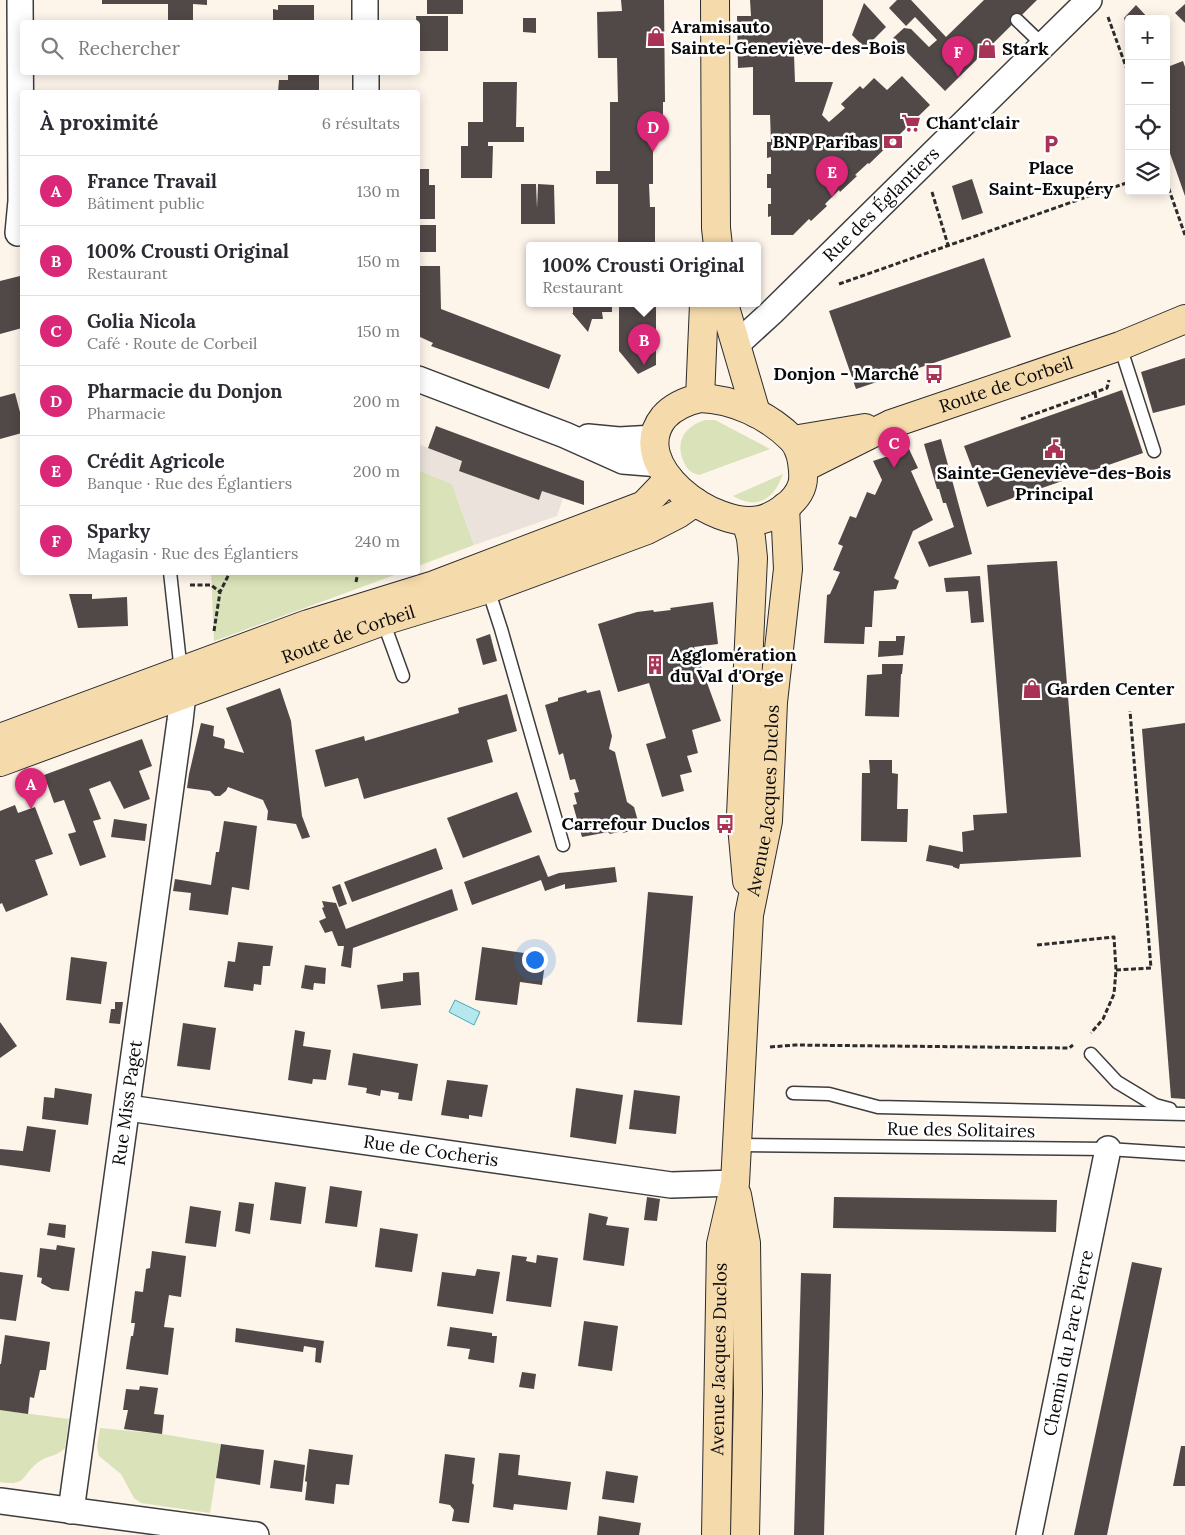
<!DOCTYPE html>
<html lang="fr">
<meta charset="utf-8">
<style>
:root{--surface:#fff;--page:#f2f2f3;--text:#2b2b33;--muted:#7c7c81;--line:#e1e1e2;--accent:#db2777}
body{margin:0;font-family:Lora,serif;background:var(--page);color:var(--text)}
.controls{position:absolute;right:15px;top:15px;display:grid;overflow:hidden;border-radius:5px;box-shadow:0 2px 12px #0003}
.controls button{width:45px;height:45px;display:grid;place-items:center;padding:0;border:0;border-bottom:1px solid var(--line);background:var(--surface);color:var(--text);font:25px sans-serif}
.you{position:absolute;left:534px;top:959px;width:18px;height:18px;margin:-12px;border:4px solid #fff;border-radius:50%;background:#1a73e8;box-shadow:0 0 0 8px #1a73e833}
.badge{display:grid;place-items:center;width:32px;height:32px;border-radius:50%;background:var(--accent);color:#fff;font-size:16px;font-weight:700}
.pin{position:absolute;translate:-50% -41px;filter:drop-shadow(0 1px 2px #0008)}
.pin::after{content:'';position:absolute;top:26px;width:18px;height:15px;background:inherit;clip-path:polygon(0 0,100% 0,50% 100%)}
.popup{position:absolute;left:526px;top:242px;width:235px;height:65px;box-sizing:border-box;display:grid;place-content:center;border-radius:5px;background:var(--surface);filter:drop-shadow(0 1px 4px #0005);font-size:16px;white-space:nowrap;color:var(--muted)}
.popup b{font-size:19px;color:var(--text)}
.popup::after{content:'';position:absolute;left:50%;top:100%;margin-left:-10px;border:10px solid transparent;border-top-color:var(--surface)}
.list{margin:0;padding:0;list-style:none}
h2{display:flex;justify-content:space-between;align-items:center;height:65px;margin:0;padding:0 20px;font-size:21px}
h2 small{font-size:16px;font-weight:400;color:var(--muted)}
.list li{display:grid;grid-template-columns:32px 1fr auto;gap:15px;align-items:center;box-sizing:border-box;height:70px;padding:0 20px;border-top:1px solid var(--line)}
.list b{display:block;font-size:19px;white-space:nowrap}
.list p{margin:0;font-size:16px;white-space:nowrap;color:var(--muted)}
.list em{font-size:16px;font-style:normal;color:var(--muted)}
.icon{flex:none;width:28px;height:28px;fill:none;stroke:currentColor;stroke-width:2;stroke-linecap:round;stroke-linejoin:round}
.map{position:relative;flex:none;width:1185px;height:1535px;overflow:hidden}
.search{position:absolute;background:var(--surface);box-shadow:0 2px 12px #0003;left:20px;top:20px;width:400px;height:55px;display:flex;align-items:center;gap:12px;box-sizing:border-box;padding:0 18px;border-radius:5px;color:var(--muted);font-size:19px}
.panel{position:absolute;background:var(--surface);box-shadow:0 2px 12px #0003;left:20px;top:90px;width:400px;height:485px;border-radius:5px}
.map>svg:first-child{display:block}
.green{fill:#d9e2b8}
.plaza{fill:#eae2db}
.water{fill:#b4e7ee;stroke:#44acbc}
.building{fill:#514948}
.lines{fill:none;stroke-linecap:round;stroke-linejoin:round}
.lane-casing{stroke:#3d3d3d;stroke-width:15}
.street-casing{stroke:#3d3d3d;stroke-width:28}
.secondary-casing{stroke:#2c2c2c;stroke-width:30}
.path{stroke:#2c2c2c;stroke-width:3;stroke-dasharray:5 2.5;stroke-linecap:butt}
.lane{stroke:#fff;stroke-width:12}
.street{stroke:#fff;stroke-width:25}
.secondary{stroke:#f5daac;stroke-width:28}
.labels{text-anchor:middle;stroke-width:5;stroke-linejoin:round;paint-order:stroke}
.poi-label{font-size:18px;font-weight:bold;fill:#0a0a0a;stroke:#fff;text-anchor:start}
.street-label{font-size:18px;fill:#0a0a0a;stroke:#fff}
</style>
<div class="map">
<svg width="1185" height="1535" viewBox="0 0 1185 1535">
<rect width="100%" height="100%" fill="#fdf4ea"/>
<g class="green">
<path d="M705 420H715L770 449 699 475C689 472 687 469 683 460 675 440 686 426 705 420Z"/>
<polygon points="418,470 452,484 474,545 418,566"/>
<path d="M783 474C774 498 759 511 733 496Z"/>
<polygon points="211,572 400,572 400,573 214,641"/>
<path d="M0 1410 69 1419 65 1448C56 1457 49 1455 40 1461 21 1474 28 1487 0 1482Z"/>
<polygon points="100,1428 162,1434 221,1444 210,1513 141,1503 134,1498 121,1474 99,1456 97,1446"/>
</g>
<polygon class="plaza" points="418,444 462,461 459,471 539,500 542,491 563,498 557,516 474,545 452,484 418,470"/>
<polygon class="water" points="455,1000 480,1012 474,1025 449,1012"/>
<g class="building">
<polygon points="102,0 207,0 207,5 193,4 193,22 168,22 168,4 102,4"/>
<rect x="427" y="0" width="36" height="14"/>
<polygon points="621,0 664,0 665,102 663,102 663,118 653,118 653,184 649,184 650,207 655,207 655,242 618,242 618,184 596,184 596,171 610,171 610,102 618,102 617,58 598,58 597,12 622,11"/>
<polygon points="750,0 823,0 823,54 794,55 795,82 833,82 822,115 829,122 845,108 841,104 860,86 863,89 874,78 887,90 902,76 930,105 869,164 868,163 855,175 857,176 840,192 839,190 825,204 827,206 811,221 809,219 793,235 771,235 771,216 768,217 768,204 771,204 771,188 767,188 767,174 771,174 771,157 767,158 767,142 771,142 770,115 753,115 753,67 738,68 737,16 751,16"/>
<polygon points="897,0 911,0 946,37 984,0 1037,0 945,91 893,38 904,28 911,29 929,47 937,40 915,17 906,26 889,8"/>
<polygon points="864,3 886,27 865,48 852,35"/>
<polygon points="1185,4 1185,23 1175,13"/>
<polygon points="278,5 314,5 314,22 273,21 273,9 278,10"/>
<polygon points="1136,5 1149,19 1129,19 1128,31 1124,18"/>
<polygon points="416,16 448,16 448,51 418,51"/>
<polygon points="523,18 536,18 536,33 523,32"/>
<polygon points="1166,57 1170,66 1183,61 1185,67 1185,196 1166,142"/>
<polygon points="288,72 319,72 319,92 278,92 279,80 288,80"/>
<polygon points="483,82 517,82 516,127 524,127 524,142 488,142 488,146 493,146 492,178 461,178 461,146 468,146 468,122 483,122"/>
<polygon points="418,169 429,169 429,185 435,185 435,219 418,219"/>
<polygon points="972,179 983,213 962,220 952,186"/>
<polygon points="521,184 536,184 537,208 538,184 554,185 555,224 521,224"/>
<rect x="418" y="225" width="18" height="27"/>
<polygon points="984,258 1011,337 856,389 829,311"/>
<polygon points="418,266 440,266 441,309 561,355 549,389 431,346 433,343 418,336"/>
<polygon points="20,276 22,283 22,328 0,334 0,281"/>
<polygon points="573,304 612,304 612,312 602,312 603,319 592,319 588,332 572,313 573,313"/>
<polygon points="619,304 656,304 656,365 638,374 619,351"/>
<polygon points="1185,358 1185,405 1153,413 1141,372"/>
<polygon points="1122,390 1143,453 987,507 964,446"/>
<polygon points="15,393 22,420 22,433 0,439 0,397"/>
<polygon points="436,426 584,481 584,505 542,491 539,500 459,471 462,461 428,448"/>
<polygon points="941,439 972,554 929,567 918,542 954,527 946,503 943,503 939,489 937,489 924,444"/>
<polygon points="909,449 918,468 911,471 933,520 913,531 894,578 899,581 896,589 874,591 872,627 865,627 864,644 824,643 827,595 830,594 840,572 833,570 843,546 838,544 850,516 856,518 867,492 875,495 882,480 873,461"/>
<polygon points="1057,561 1081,857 960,864 959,869 953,867 953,866 926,861 929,845 963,852 962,832 974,830 973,815 1007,813 987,565"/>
<polygon points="980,576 984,622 971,623 968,591 946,592 944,578"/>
<polygon points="69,594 92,594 92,599 127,597 128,626 78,628"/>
<polygon points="713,602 718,644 694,647 721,721 692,730 698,753 687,756 692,772 680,775 684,791 662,797 646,744 666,738 649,683 618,692 598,624 637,612 653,610 654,612 671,610 670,608"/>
<polygon points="490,634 497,661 483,665 476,639"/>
<polygon points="896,636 905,636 903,655 878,657 879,641 896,641"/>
<polygon points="882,664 903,664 902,674 901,674 899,717 865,716 867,675 882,674"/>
<polygon points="280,688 291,721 302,816 310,837 302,839 296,824 267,820 268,811 263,800 228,787 226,791 220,796 215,796 210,791 187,788 189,774 201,723 214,726 213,736 224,739 225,742 224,748 244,753 226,708"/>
<polygon points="586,690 587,693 600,690 612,736 609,749 615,752 627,802 634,807 640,828 623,833 622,831 610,834 608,832 582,837 573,805 577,804 574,793 579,792 575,779 570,780 563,753 559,755 545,705 558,701 558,698"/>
<polygon points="507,694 517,731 487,740 493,762 364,799 358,778 325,787 315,750 364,736 365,741 459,713 458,708"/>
<polygon points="1185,723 1185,1099 1171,1098 1142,729"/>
<polygon points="142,739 152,766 139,771 150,799 124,809 110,781 89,789 101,819 93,821 106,857 80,866 68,834 76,832 64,800 54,803 44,775"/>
<polygon points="869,760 892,760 892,773 898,774 897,809 908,809 907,842 861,841 862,773 870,773"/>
<polygon points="517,792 532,832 463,858 447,818"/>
<polygon points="15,805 18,813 35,807 53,854 35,860 48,895 6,912 2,903 0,904 0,811"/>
<polygon points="114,819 147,824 145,841 111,837"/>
<polygon points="224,821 257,826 249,890 232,887 228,915 189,910 191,893 173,891 175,879 211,885 216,852 219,852"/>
<polygon points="436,848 443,869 352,902 344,882"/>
<polygon points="539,855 548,877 559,873 615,867 617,882 565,889 565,884 545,891 541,880 472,905 464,882"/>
<polygon points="340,884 347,904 339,907 332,887"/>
<polygon points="452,889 458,910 353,948 351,968 341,966 344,946 338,946 332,931 325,933 319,921 326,918 322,908 324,907 322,901 336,903 346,929"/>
<polygon points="648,892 693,896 682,1025 637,1022"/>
<polygon points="238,942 273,946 270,966 263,966 261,985 254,984 253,991 224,987 228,961 235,962"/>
<polygon points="482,947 546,956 542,985 520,982 517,1005 475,1000"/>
<polygon points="71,957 107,962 101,1004 66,1000"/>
<polygon points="305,965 326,968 325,984 314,983 313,990 301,988"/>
<polygon points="419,972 421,1005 381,1009 377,985 403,981 403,973"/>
<polygon points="115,1002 123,1002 120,1024 109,1023 111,1009 115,1009"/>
<polygon points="0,1022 17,1046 0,1058"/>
<polygon points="183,1023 216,1028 210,1070 177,1066"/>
<polygon points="295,1030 305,1032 303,1046 331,1050 326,1080 313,1079 312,1084 288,1080"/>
<polygon points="353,1053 418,1064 412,1101 398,1099 399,1093 381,1090 380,1096 366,1093 367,1088 348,1085"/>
<polygon points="447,1080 488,1085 482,1117 469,1115 469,1119 441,1115"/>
<polygon points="55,1088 92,1094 88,1125 42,1119 44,1097 54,1098"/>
<polygon points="576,1088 623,1095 616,1144 570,1137"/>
<polygon points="634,1090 680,1096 676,1134 629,1129"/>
<polygon points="27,1126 56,1130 50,1172 0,1165 0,1149 23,1151"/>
<polygon points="275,1182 306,1187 301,1224 270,1220"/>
<polygon points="330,1186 362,1191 357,1227 325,1223"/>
<polygon points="647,1197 660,1199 657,1221 644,1220"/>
<polygon points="834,1197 1057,1200 1056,1232 833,1228"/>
<polygon points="239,1202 254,1204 250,1234 235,1231"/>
<polygon points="190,1206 221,1211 216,1247 185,1243"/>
<polygon points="589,1213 608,1217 606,1225 629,1228 624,1266 583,1260"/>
<polygon points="49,1223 66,1225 65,1238 47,1235"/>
<polygon points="380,1228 418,1234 412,1272 375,1267"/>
<polygon points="57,1245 75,1248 69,1291 52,1289 41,1283 42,1278 37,1277 40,1248 56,1250"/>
<polygon points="152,1251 186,1256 181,1297 169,1295 164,1327 174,1328 168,1375 126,1369 131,1336 133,1336 135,1323 131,1323 135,1291 143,1292 146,1269 150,1268"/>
<polygon points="512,1255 527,1257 526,1261 536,1263 537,1255 558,1258 551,1307 506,1301"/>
<polygon points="1132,1262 1162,1268 1107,1535 1074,1535"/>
<polygon points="477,1269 500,1272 493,1314 437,1306 442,1272 475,1276"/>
<polygon points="0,1272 23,1275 16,1321 0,1319"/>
<polygon points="801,1273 831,1274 824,1535 794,1535"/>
<polygon points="584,1321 618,1326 612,1371 578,1366"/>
<polygon points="450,1327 492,1333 492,1336 497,1336 494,1363 468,1359 470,1349 447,1346"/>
<polygon points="236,1328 324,1341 321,1363 315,1362 316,1348 304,1346 303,1352 235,1342"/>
<polygon points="5,1335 50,1342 46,1370 40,1370 34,1398 30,1397 28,1414 0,1410 0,1364 1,1364"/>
<polygon points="522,1372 536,1374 534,1389 519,1387"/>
<polygon points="140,1386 158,1388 154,1414 164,1415 162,1434 124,1429 128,1410 123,1410 126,1389 139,1390"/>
<polygon points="221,1444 264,1450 260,1485 216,1478"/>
<polygon points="1181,1446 1185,1446 1185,1486 1173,1486"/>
<polygon points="309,1449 353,1455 349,1485 336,1484 334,1504 305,1500 307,1482 305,1481"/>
<polygon points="499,1453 520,1455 518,1475 571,1482 567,1510 514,1504 513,1510 493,1507"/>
<polygon points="445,1454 475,1458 472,1483 474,1485 469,1523 452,1521 454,1510 450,1505 439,1503"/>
<polygon points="274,1460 305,1465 302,1492 270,1488"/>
<polygon points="606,1471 638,1476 634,1503 602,1499"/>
<polygon points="599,1516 641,1523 639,1535 597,1535"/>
</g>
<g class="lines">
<g class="lane-casing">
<g id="lane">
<polyline points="1017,20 1043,45"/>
<polyline points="1120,346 1154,451"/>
<polyline points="170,572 181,672"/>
<polyline points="488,589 501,629 563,845"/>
<polyline points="383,621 403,676"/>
<polyline points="1091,1054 1117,1082 1155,1105 1170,1109"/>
<polyline points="793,1093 829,1094 878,1107 1185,1114"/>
<polyline points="737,1145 1108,1149 1185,1154"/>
</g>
</g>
<g class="street-casing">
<g id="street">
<polyline points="365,0 365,22"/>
<polyline points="366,72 366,92"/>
<polyline points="18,233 21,201 20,0"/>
<path id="s1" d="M736 345 772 312 1089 0"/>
<polyline points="418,379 565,435 623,461 660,464"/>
<polyline points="588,437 619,440 655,438"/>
<path id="s2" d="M128 1108 671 1185 735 1183"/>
<polyline points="0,1501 256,1535"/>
<path id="s3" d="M71 1511 180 721 183 694"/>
<path id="s4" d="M1029 1535 1108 1149"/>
</g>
</g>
<g class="secondary-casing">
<g id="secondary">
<polyline points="715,0 716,228 718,246"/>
<polyline points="724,304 756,413"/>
<path d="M700 398C733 399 768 415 792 439 797 444 801 454 802 462 803 469 804 479 802 485 797 502 776 516 760 520 714 530 625 465 664 417 674 406 686 401 700 398Z"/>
<polyline points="700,398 704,304"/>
<polyline points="793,440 865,428"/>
<path id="s5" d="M803 468 891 424 1120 346 1185 319"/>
<polyline points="746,521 751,538 753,558 741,815 747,881"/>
<polyline points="0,738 308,624 434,585 644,505 669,479"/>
<path id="s6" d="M0 762 383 621 488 589 647 530 678 514 695 502"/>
<polyline points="737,1195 746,1243 748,1393 745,1535"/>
<path id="s7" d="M716 1535 721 1244 735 1183 749 915 768 821 773 702 788 569 785 507"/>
</g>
</g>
<g class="path">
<polyline points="1108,17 1129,75"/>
<polyline points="1166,181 1185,235"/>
<polyline points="932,192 948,245"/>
<polyline points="839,284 1129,182"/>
<polyline points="1095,393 1096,399"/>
<polyline points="1021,419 1107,388 1109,380"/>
<polyline points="356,582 358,572"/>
<polyline points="190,585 211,585 220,592"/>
<polyline points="214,631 220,592 230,572"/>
<polyline points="1037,945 1114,937 1116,970 1114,994 1103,1019 1091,1033"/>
<polyline points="1116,970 1151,968 1130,711"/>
<polyline points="770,1047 795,1045 1069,1048 1073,1045"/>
</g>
<use href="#lane" class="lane"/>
<use href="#street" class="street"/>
<use href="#secondary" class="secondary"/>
</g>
<defs>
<g id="shop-bare" transform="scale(1.5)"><path d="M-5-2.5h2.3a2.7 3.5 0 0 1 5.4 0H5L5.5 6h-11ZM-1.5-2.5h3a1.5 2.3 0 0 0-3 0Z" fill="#a93357" stroke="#fff" stroke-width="2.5" paint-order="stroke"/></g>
<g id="supermarket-bare" transform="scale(1.5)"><path d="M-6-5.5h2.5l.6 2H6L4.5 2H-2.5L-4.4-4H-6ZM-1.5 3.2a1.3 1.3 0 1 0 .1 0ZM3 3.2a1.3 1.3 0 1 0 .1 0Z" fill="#a93357" stroke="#fff" stroke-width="2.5" paint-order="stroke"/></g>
<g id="bank-bare" transform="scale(1.5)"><path d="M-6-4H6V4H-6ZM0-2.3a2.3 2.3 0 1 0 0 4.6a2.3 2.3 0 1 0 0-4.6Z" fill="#a93357" stroke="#fff" stroke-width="2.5" paint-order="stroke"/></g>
<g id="parking-bare" transform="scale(1.5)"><path d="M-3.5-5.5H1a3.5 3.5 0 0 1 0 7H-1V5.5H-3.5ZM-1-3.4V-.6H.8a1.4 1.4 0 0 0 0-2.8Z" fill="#a93357" stroke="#fff" stroke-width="2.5" paint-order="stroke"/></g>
<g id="bus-bare" transform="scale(1.5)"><path d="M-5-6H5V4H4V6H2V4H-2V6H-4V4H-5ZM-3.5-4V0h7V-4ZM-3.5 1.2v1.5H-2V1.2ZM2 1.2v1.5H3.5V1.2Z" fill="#a93357" stroke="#fff" stroke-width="2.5" paint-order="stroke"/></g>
<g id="civic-bare" transform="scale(1.5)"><path d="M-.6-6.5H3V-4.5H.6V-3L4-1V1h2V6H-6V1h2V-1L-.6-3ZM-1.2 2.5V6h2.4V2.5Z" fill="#a93357" stroke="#fff" stroke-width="2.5" paint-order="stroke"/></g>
<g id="building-bare" transform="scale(1.5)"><path d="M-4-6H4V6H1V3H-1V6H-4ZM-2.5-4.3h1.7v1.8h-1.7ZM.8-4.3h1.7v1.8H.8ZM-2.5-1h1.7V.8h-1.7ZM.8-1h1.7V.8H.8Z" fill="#a93357" stroke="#fff" stroke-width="2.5" paint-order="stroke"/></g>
</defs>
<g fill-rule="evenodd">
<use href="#shop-bare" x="656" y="37"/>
<use href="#shop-bare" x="987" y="49"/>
<use href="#supermarket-bare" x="911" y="123"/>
<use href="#bank-bare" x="893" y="142"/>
<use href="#parking-bare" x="1051" y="144"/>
<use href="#bus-bare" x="934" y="374"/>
<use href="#civic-bare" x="1054" y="449"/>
<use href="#building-bare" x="655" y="665"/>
<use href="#shop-bare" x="1032" y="689"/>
<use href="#bus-bare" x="725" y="824"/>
</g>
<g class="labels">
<g class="poi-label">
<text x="671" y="33">Aramisauto<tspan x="671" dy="21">Sainte-Geneviève-des-Bois</tspan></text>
<text x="1002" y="55">Stark</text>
<text x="926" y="129">Chant'clair</text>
<text x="878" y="148" text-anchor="end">BNP Paribas</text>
<text x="1051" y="174" text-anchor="middle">Place<tspan x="1051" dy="21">Saint-Exupéry</tspan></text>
<text x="919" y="380" text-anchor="end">Donjon - Marché</text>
<text x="1054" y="479" text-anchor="middle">Sainte-Geneviève-des-Bois<tspan x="1054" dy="21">Principal</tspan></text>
<text x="670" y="661">Agglomération<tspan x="670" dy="21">du Val d'Orge</tspan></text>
<text x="1047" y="695">Garden Center</text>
<text x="710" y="830" text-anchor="end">Carrefour Duclos</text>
</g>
<g class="street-label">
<text dy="6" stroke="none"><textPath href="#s1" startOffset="202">Rue des Églantiers</textPath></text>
<text dy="6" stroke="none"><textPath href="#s5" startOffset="220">Route de Corbeil</textPath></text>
<text dy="6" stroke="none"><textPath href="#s6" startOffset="371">Route de Corbeil</textPath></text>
<text dy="6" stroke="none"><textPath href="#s7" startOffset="738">Avenue Jacques Duclos</textPath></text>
<text dy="6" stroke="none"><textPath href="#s3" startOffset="412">Rue Miss Paget</textPath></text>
<text transform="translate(961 1130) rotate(1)" y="6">Rue des Solitaires</text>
<text dy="6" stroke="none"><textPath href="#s2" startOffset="306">Rue de Cocheris</textPath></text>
<text dy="6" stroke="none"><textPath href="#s4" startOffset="196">Chemin du Parc Pierre</textPath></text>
<text dy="6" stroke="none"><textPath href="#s7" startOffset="176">Avenue Jacques Duclos</textPath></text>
</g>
</g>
</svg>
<div class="controls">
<button>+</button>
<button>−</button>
<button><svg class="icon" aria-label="locate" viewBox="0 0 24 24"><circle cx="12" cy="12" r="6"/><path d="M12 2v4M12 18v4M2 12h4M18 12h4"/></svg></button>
<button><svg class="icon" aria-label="layers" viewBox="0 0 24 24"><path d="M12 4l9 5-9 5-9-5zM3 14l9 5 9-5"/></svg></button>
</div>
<div class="you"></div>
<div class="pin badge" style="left:31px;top:809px">A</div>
<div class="pin badge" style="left:644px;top:365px">B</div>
<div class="popup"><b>100% Crousti Original</b>Restaurant</div>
<div class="pin badge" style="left:894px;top:468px">C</div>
<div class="pin badge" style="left:653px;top:152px">D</div>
<div class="pin badge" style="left:832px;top:197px">E</div>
<div class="pin badge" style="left:958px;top:77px">F</div>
<div class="search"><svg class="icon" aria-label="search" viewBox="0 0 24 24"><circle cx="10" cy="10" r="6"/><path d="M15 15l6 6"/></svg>Rechercher</div>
<section class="panel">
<h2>À proximité<small>6 résultats</small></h2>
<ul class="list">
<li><span class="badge">A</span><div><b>France Travail</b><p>Bâtiment public</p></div><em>130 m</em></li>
<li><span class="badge">B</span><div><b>100% Crousti Original</b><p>Restaurant</p></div><em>150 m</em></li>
<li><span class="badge">C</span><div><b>Golia Nicola</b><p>Café · Route de Corbeil</p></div><em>150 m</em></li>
<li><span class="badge">D</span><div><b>Pharmacie du Donjon</b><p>Pharmacie</p></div><em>200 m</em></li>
<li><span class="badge">E</span><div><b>Crédit Agricole</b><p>Banque · Rue des Églantiers</p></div><em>200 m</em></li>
<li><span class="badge">F</span><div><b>Sparky</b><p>Magasin · Rue des Églantiers</p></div><em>240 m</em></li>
</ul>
</section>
</div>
